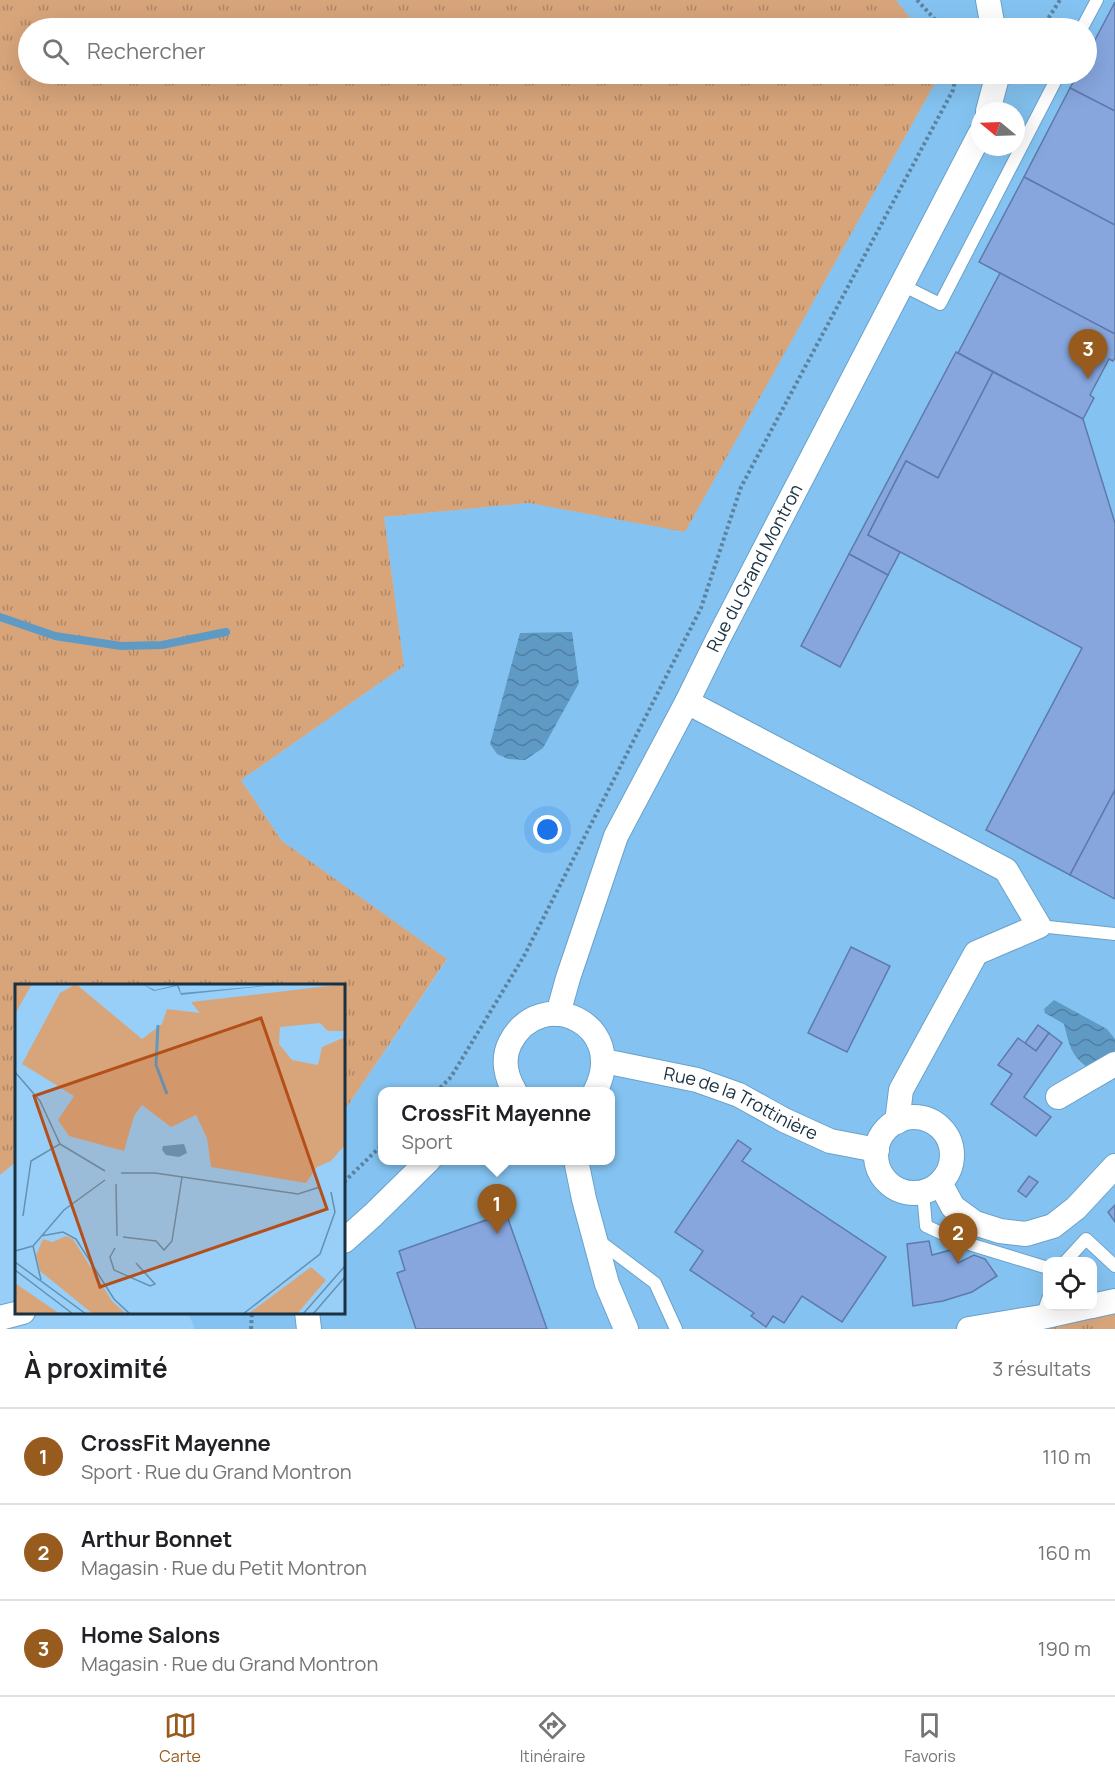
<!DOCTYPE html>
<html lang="fr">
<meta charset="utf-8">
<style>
:root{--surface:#fff;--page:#f6f6f6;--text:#202124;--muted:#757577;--line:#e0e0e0;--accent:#985b1e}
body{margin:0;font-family:Manrope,sans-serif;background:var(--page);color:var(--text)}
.controls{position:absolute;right:18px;bottom:18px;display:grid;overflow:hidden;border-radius:12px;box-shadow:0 6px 24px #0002}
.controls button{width:54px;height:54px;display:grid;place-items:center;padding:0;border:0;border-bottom:2px solid var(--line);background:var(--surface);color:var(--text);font:30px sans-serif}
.compass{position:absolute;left:971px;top:102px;width:54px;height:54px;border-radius:50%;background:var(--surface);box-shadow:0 6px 24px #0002;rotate:289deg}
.you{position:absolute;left:548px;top:830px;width:21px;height:21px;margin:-15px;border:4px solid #fff;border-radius:50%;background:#1a73e8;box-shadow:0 0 0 9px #1a73e833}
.badge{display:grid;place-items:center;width:39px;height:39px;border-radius:50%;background:var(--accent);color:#fff;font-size:20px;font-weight:700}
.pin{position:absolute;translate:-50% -50px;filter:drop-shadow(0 2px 3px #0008)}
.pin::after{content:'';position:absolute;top:32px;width:21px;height:18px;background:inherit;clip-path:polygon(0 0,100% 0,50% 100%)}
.popup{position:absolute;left:378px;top:1087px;width:237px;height:78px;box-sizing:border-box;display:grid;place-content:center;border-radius:12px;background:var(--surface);filter:drop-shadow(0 2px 4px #0005);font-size:20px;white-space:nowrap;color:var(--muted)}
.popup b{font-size:22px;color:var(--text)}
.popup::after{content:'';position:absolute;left:50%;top:100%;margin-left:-12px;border:12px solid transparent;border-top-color:var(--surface)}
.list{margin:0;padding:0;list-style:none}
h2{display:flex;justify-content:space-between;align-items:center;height:78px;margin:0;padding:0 24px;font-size:26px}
h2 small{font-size:20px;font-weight:400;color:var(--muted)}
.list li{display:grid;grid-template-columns:39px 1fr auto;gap:18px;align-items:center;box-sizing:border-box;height:96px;padding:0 24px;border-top:2px solid var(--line)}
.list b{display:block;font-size:22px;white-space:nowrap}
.list p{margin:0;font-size:20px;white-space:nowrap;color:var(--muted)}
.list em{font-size:20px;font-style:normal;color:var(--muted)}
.icon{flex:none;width:33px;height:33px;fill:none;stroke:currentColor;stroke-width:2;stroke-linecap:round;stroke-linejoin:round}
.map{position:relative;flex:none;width:1115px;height:1329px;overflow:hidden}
.search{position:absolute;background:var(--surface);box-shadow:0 6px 24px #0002;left:18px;right:18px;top:18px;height:66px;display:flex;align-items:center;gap:15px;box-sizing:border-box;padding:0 21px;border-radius:33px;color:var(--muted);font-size:22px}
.sheet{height:366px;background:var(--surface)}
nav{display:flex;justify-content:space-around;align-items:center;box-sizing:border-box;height:84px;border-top:2px solid var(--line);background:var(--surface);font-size:16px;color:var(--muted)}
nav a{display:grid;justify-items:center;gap:3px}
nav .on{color:var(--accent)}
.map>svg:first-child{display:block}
.built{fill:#84c3f1;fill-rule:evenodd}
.grass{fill:url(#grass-tufts)}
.water{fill:url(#water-waves)}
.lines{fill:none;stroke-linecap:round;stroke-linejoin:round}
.stream{stroke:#5f9ac5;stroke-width:8}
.building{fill:#86a6dd;stroke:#5e7aab;stroke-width:1.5}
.lane-casing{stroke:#6aa1c9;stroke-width:14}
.street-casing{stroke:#6aa1c9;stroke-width:26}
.path{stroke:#5b83a0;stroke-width:4;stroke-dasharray:3 3;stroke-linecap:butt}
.lane{stroke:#fff;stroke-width:12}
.street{stroke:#fff;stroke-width:24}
.labels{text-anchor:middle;stroke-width:6;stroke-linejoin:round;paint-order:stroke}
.street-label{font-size:18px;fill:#1a3141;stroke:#97cff9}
.inset-river{fill:none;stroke:#5f9ac5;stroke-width:3}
.inset-road{fill:none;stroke:#6590af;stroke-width:1.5}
.view{fill:#b44f19;fill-opacity:0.15;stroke:#b44f19;stroke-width:3}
.inset-edge{fill:none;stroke:#1a3141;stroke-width:3}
</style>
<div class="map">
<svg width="1115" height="1329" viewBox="0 0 1115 1329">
<defs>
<pattern id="grass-tufts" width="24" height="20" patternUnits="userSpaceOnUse" patternTransform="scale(1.5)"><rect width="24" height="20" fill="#d8a57b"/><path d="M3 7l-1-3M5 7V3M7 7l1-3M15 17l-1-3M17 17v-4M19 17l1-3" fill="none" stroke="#ae8766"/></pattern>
<pattern id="water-waves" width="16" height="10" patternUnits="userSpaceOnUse" patternTransform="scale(1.5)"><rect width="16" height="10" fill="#5f9ac5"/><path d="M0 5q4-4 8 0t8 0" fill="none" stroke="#4e7ea2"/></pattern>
</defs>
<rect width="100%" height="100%" fill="#97cff9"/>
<path class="built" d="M896 0H1115V1309L1024 1329H195L188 1313 344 1312V1111L447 960 282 841 241 780 404 666 384 517 529 503 685 531 940 74H1086V28H918ZM980 111H1016V147H980ZM383 1092H611V1160H383ZM1048 1262H1092V1306H1048Z"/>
<g class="grass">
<polygon points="0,0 896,0 918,28 28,28 28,74 940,74 685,532 529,503 384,517 404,666 241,780 282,841 447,959 344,1111 344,986 16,986 16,1162 0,1175"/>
<polygon points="1115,1309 1115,1329 1024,1329"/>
</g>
<g class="water">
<polygon points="572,632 579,683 543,748 525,760 508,759 497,754 490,744 520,633"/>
<path d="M1054 1000 1107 1029 1115 1039V1051L1089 1068C1071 1057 1069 1044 1064 1024L1045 1013 1044 1009Z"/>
</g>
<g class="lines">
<polyline class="stream" points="0,617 55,636 121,646 162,645 226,632"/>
</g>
<g class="building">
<polygon points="1115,2 1115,111 1070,88 1078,74 1086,74 1086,57"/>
<polygon points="1070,88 1115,111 1115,225 1024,177"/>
<polygon points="1024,177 1115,225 1115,334 979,262"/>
<polygon points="1000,273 1115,334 1115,358 1113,361 1109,359 1090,395 1094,398 1083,419 958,353"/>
<polygon points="956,352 993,372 938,478 906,461 868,535 900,552 888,575 849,554"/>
<polygon points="993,372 1083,419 1115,523 1115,790 1070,875 986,830 1082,648 868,535 906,461 938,478"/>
<polygon points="849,554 888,575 840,667 801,646"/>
<polygon points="1115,790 1115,899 1070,875"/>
<polygon points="851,947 890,966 847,1052 808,1033"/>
<polygon points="1038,1025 1049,1033 1036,1051 1025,1043"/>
<polygon points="1049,1033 1062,1043 1024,1097 1051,1117 1036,1136 991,1104 1012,1074 998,1065 1018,1038 1036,1051"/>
<polygon points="738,1140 751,1149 742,1161 886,1257 842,1322 802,1296 784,1323 773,1316 766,1327 751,1316 754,1313 690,1270 703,1251 675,1232"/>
<polygon points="1029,1176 1038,1182 1026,1197 1018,1191"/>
<polygon points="1115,1205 1115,1222 1108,1212"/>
<polygon points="506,1213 547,1329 416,1329 397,1273 405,1270 399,1251"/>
<polygon points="929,1241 932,1255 951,1250 958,1263 974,1255 985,1259 997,1276 972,1292 943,1301 913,1306 907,1244"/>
</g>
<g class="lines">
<g class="lane-casing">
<g id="lane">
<polyline points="1082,28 1097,0"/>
<polyline points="902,285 940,304 1059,74"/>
<polyline points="1039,926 1115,934"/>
<polyline points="923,1192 926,1226 956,1240 1048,1268"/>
<polyline points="598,1240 655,1283 676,1329"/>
<polyline points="1065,1262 1086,1239 1115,1266"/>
<polyline points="1042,1317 1048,1299"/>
</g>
</g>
<g class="street-casing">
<g id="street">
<polyline points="988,0 993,28"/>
<polyline points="988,111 996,81 996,74"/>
<polyline points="687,702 1006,870 1039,926 976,953 901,1090 897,1122"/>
<path id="s1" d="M558 1014 568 978 616 836 687 702 718 639 980 134"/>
<path id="s2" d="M604 1061 697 1080 739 1095 784 1120 830 1141 877 1150"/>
<path d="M515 1092C506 1077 502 1059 510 1043 541 983 630 1024 595 1092"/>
<polyline points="1058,1097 1115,1064"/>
<circle cx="914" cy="1155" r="38"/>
<polyline points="576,1160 584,1199 607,1284 626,1329"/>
<polyline points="940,1183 953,1207 975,1223 1000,1231 1026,1234 1053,1226 1076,1208 1115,1166"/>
<polyline points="344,1241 373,1215 429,1160"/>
<polyline points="1092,1306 1115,1301"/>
<polyline points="307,1312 309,1329"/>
<polyline points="0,1318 23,1312"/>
<polyline points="969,1329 1042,1317 1091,1306"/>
</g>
</g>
<g class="path">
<polyline points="917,0 943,28"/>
<polyline points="1042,28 1060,0"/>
<polyline points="436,1092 451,1077 524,956 701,608 741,487 953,90 956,74"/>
<polyline points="344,1182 383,1144"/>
<polyline points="251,1329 252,1312"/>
</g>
<use href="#lane" class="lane"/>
<use href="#street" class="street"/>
</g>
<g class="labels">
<g class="street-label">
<text dy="6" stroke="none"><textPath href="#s1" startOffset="489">Rue du Grand Montron</textPath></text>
<text dy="6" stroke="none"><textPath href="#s2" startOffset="144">Rue de la Trottinière</textPath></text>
</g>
</g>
<g transform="translate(15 984)">
<rect width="330" height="330" fill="#97cff9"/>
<path d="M0 0H17L0 30ZM61 0 127 55 147 40 152 25 185 29 176 18 330 0V47H313L305 39 265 43 264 60 277 76 303 81 307 63 330 53V161L316 177 302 183 291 199 196 183 192 154 181 131 156 143 127 121 119 132 109 167 54 152 43 136 59 112 7 80 45 9ZM51 252 58 255 97 317 111 330H78L25 287 21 271 28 255 37 258ZM296 283 311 296 282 330H233ZM0 299 45 330H0Z" fill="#d8a57b"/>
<path d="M127 0 140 6 161 1 164 2 166 9 268 0 166 11 162 2 139 7ZM169 160 172 169 164 173 151 171 147 166 148 162Z" fill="#5f9ac5"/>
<path class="inset-river" d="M143 41 141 81 152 110"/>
<path class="inset-road" d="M0 88 25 117 45 160 16 177 8 232M45 160 90 187M106 189H140L283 210 305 203M101 200 102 252M26 252 48 248 61 255 99 315 115 330M108 253 141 257 149 266 157 257 167 193M18 262 49 226 90 196M100 264 95 273 99 286 135 302 140 300 121 279M0 267 18 262 26 296M0 278 71 330M0 286 58 330M228 330 305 270 320 228 316 208M288 330 330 282M298 330 330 293"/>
<path class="view" d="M246 34 312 225 85 303 19 112Z"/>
<rect width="330" height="330" class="inset-edge"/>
</g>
</svg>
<div class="controls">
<button><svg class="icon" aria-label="locate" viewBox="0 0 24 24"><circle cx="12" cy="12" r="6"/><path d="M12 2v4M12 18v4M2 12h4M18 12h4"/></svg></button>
</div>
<svg class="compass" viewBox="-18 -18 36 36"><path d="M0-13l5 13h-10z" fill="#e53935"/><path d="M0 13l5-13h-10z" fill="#757577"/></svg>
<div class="you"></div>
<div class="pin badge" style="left:497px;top:1234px">1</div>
<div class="popup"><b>CrossFit Mayenne</b>Sport</div>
<div class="pin badge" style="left:958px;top:1263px">2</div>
<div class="pin badge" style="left:1088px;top:379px">3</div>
<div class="search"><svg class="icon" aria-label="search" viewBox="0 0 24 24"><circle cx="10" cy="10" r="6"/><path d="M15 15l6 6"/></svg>Rechercher</div>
</div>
<section class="sheet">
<h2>À proximité<small>3 résultats</small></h2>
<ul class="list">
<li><span class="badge">1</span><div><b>CrossFit Mayenne</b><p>Sport · Rue du Grand Montron</p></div><em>110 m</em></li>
<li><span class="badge">2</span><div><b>Arthur Bonnet</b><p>Magasin · Rue du Petit Montron</p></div><em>160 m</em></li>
<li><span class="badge">3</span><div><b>Home Salons</b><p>Magasin · Rue du Grand Montron</p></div><em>190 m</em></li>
</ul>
</section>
<nav>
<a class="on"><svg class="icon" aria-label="map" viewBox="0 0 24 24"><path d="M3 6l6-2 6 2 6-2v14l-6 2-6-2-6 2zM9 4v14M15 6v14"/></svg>Carte</a>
<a><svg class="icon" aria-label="directions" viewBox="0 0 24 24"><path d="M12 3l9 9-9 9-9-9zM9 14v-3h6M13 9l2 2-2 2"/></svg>Itinéraire</a>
<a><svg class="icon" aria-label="saved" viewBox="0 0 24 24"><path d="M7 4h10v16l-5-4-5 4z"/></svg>Favoris</a>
</nav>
